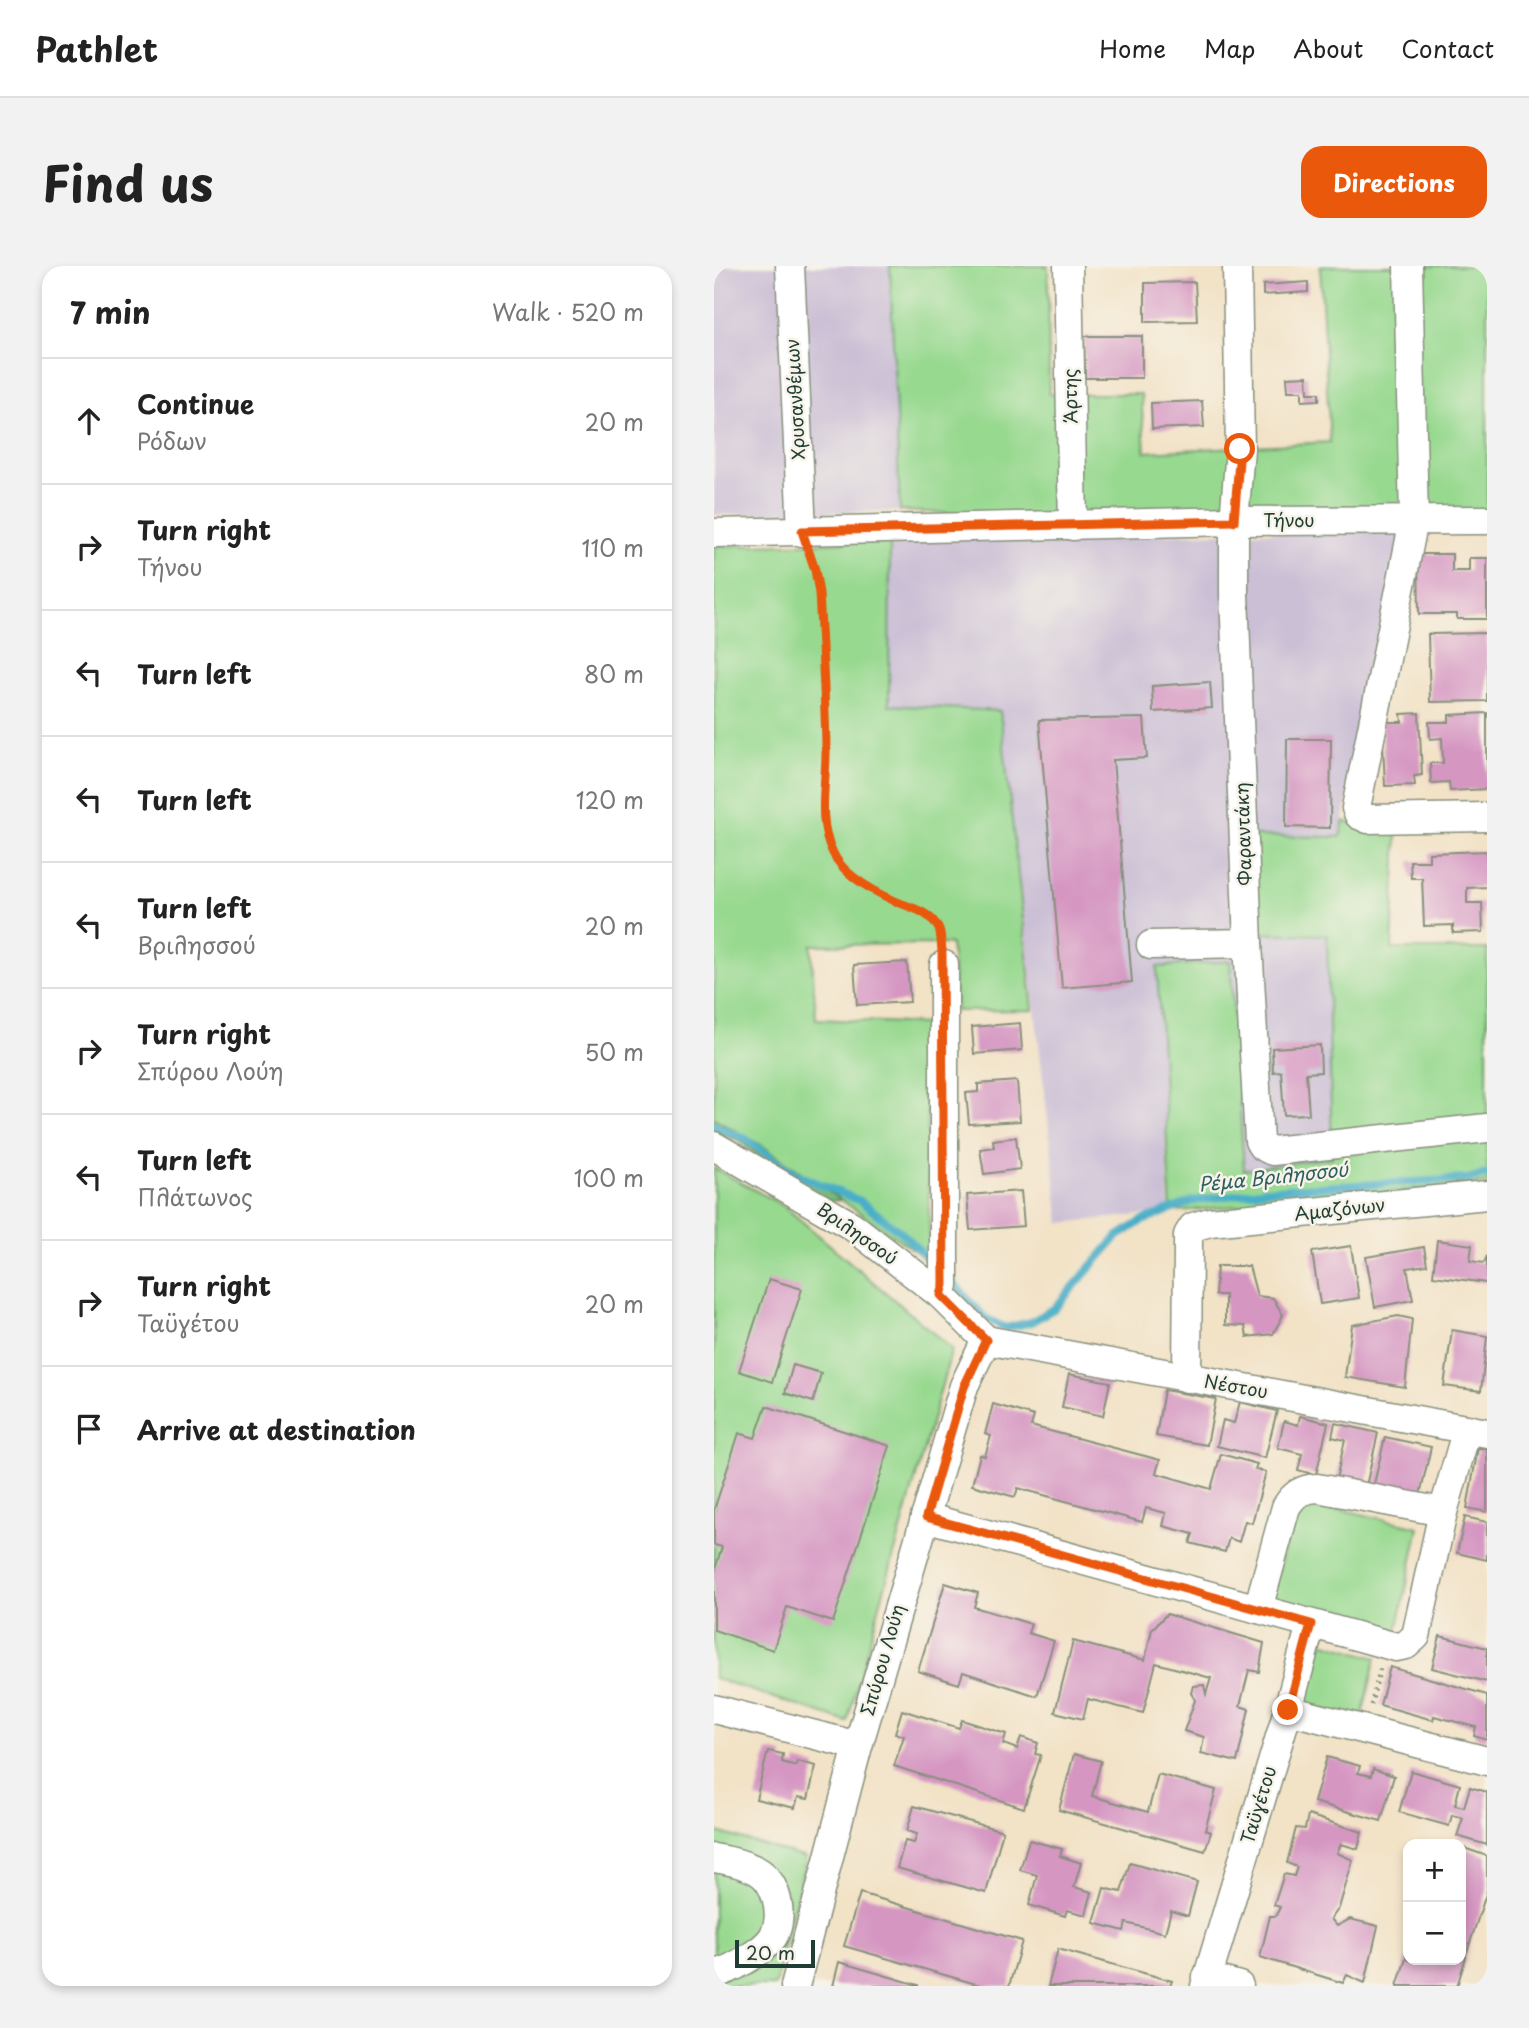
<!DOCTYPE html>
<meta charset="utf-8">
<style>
:root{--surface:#fff;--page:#f2f2f2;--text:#222;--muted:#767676;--line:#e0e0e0;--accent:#ea580c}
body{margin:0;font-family:"Playpen Sans",sans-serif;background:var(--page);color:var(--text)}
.controls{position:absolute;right:21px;bottom:21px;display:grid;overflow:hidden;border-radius:14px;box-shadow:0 4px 10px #0003}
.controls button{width:63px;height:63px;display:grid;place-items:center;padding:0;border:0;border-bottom:2px solid var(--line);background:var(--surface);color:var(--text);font:35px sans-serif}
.scale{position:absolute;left:21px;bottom:18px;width:80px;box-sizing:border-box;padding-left:7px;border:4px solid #1f3d34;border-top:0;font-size:19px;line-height:24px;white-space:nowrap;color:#1f3d34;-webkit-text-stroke:5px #f7f3e8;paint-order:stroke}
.stop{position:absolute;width:21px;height:21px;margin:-16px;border:5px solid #ea580c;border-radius:50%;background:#fff}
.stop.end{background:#ea580c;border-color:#fff;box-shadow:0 2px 7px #0008}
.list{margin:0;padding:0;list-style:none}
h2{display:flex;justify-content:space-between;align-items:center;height:91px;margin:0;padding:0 28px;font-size:30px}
h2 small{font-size:23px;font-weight:400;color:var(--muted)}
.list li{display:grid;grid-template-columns:46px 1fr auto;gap:21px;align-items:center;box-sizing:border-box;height:126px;padding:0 28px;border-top:2px solid var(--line)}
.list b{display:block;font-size:26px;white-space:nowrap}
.list p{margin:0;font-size:23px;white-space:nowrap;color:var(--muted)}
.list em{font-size:23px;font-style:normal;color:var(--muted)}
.icon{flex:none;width:38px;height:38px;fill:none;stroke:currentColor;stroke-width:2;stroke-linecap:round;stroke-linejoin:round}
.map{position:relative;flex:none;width:773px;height:1720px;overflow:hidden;border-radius:21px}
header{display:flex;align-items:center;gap:42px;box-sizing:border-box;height:98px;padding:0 35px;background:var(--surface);border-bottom:2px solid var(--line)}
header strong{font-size:33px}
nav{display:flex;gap:38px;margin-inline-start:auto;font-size:24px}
.intro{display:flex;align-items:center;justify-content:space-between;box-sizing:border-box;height:168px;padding:0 42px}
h1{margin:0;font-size:49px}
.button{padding:18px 32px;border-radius:21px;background:var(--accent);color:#fff;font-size:24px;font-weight:700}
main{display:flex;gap:42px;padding:0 42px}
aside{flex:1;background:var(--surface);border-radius:21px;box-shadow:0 4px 10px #0003}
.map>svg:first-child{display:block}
.industrial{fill:#cbbfd5}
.green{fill:#98d990;stroke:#5c8b62;stroke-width:2}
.forest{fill:#7ab97a;stroke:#4c7b57;stroke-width:2}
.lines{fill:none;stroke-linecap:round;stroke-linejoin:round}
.stream{stroke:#48aec7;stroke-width:8}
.building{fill:#d596c2}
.minor-casing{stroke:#88907d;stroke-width:31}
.path{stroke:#88907d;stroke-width:4.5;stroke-dasharray:2 5;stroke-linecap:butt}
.minor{stroke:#fff;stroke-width:28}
.route{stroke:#ea580c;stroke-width:9}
.labels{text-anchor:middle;stroke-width:5;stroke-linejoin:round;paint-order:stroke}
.street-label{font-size:18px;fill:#1f3d34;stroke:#f7f3e8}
.water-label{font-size:19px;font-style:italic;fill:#2b5f60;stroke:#f7f3e8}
</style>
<header>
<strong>Pathlet</strong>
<nav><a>Home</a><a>Map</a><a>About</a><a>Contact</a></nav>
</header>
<div class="intro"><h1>Find us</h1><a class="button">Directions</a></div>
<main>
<aside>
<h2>7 min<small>Walk · 520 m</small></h2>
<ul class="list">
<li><svg class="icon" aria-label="ahead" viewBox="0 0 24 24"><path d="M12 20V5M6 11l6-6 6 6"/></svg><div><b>Continue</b><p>Ρόδων</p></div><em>20 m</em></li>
<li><svg class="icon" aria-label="right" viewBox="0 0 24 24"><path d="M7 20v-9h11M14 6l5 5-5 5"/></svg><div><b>Turn right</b><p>Τήνου</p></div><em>110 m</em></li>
<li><svg class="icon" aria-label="left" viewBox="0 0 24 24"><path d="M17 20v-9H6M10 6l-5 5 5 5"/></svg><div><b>Turn left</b></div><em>80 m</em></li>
<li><svg class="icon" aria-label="left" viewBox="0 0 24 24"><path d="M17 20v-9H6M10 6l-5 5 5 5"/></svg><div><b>Turn left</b></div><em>120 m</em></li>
<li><svg class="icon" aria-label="left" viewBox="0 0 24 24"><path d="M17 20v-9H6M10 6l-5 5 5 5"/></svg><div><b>Turn left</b><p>Βριλησσού</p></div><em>20 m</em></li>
<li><svg class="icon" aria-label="right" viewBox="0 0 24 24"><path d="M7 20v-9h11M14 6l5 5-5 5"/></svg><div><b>Turn right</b><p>Σπύρου Λούη</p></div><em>50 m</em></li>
<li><svg class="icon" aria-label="left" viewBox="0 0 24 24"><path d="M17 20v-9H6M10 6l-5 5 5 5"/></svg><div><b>Turn left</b><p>Πλάτωνος</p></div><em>100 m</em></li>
<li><svg class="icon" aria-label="right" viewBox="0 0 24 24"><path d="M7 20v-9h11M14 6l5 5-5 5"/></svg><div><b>Turn right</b><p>Ταϋγέτου</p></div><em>20 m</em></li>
<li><svg class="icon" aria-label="arrive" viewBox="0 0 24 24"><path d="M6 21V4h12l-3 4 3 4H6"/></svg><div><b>Arrive at destination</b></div></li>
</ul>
</aside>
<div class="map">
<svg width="773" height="1720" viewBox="0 0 773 1720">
<rect width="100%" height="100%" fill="#f7f3e8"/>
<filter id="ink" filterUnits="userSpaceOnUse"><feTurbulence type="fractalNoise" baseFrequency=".0143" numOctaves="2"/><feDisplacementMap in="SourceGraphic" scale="14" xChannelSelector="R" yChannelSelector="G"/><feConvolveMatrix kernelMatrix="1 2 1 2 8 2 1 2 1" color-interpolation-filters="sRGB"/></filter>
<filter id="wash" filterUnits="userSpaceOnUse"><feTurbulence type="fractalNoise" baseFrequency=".00686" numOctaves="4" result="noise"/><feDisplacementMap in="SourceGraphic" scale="28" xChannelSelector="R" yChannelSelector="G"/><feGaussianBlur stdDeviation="1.57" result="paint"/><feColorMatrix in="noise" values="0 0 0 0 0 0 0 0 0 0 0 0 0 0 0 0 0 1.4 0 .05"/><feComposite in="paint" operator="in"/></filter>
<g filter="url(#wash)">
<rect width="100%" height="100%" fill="#f2e2c6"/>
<g class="industrial">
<polygon points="0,0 176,0 186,245 0,249"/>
<polygon points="689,263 626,571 536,570 613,668 619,891 529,904 516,695 443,701 455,946 346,957 286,446 175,439 176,275"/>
</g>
<g class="green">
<polygon points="176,0 334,0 335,128 427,128 431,186 616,176 606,0 773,0 773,246 342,251 186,245"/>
<polygon points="176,275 175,439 286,445 319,744 242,745 237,678 97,679 102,753 211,758 216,995 49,880 0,852 0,280"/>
<polygon points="630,555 658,564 683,566 678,683 773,683 773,917 457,946 443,701 516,695 530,904 618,891 613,669 534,667 536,570 626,571"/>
<polygon points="0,902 70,940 238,1083 133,1456 0,1412"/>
<polygon points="584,1234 705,1261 683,1365 557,1331"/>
<polygon points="605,1375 662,1392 647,1455 589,1438"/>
<polygon points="0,1565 92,1592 61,1720 0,1720"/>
</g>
<polygon class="forest" points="0,852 49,881 127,934 109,936 79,917 24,874 0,867"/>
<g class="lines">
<g class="stream">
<polyline points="0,859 30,872 82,908 146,935 188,967 222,1001"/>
<polyline points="237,1015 271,1052 292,1062 317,1056 341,1042 403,971 428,955 479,935 552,924 753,913 773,908"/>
</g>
</g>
<g id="blocks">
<g class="building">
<polygon points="481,16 483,55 431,56 431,17"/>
<polygon points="594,16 594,26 549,29 549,19"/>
<polygon points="370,70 428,70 428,112 371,112"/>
<polygon points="593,110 594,127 605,127 605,134 588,135 588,125 574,125 573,111"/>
<polygon points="488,135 490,161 438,163 437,137"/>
<polygon points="704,288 738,288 738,305 755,305 755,292 773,292 773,353 743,353 743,348 705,348"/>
<polygon points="773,367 773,435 716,436 714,368"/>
<polygon points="496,416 498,442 439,446 438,420"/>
<polygon points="705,447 708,509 700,510 701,519 671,520 668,456 688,456 687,448"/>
<polygon points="773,447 773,523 736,525 735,516 717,517 716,497 729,497 728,472 716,473 715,456 735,456 735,449"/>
<polygon points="430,452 433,492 399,494 418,716 348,722 325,454"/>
<polygon points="573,473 617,473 616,562 572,561"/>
<polygon points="773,585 773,621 753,622 753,637 768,637 769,666 739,667 739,659 710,660 708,612 697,612 696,595 715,595 715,587"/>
<polygon points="193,696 196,736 143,739 140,699"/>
<polygon points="306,757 308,784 260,788 258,761"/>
<polygon points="606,779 607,806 592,807 595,848 570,849 567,805 559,806 558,782"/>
<polygon points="303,815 306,855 255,858 252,827 264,826 264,818"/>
<polygon points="302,871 306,903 270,908 266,883 280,881 279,874"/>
<polygon points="307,925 310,960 256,964 253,929"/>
<polygon points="723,974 758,979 756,995 770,997 773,990 773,1017 719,1010"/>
<polygon points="637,980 645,1032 606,1038 598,986"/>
<polygon points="710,981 713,999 693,1002 699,1034 661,1041 652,991"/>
<polygon points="503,1000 535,1000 543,1030 559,1032 569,1049 559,1068 533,1071 531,1060 511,1059 511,1029 501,1029"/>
<polygon points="55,1013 88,1023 58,1116 25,1105"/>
<polygon points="684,1050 698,1053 691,1121 631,1111 638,1059"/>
<polygon points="738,1064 773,1070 767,1125 730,1120"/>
<polygon points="79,1099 107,1107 99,1136 71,1127"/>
<polygon points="355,1108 396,1116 389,1150 348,1141"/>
<polygon points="450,1124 502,1133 493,1179 442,1170"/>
<polygon points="526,1136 563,1145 551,1192 503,1180 509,1154 520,1157"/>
<polygon points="279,1138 320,1150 317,1160 446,1194 442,1207 497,1223 507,1188 543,1198 541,1203 552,1206 538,1257 531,1255 525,1276 515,1272 511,1286 476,1277 479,1268 449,1260 452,1247 432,1242 428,1256 304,1222 301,1231 258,1219 266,1189 271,1190 277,1170 271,1168"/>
<polygon points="52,1140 176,1180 119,1356 73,1341 59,1384 0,1364 0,1306 8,1281 0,1279 0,1244 25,1167 41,1172"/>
<polygon points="586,1150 614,1157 602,1209 584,1204 588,1188 564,1182 570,1155 584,1159"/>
<polygon points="621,1157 664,1167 652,1220 622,1213 631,1174 618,1171"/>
<polygon points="671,1171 717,1181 705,1233 659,1222"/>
<polygon points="764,1182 773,1183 773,1246 753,1242"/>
<polygon points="751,1251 773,1256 773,1294 743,1287"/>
<polygon points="231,1317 264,1327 260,1341 317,1358 314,1367 340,1375 323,1430 249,1406 245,1418 204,1405"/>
<polygon points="453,1348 550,1377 545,1406 535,1404 526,1440 535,1443 523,1496 487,1487 490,1471 470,1465 481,1434 477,1427 479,1420 490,1419 492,1428 497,1412 442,1397 429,1447 374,1433 369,1453 341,1446 359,1375 431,1394 438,1363"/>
<polygon points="726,1370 773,1382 773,1416 718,1402"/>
<polygon points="676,1401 773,1429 773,1474 760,1470 762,1461 720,1450 719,1454 666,1439"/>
<polygon points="188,1444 245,1462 248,1454 292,1468 289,1478 303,1483 307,1471 324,1477 321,1488 327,1489 310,1542 180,1500 190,1470 181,1467"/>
<polygon points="54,1485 69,1488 68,1496 82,1500 83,1495 102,1500 94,1533 84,1531 81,1542 42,1533"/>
<polygon points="360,1488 387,1495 378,1530 434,1546 444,1508 502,1524 491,1564 497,1566 491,1585 345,1544"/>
<polygon points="613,1491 646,1500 644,1507 657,1510 659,1503 680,1510 667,1555 600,1536"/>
<polygon points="697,1505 746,1519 741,1539 750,1541 756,1521 773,1526 773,1579 743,1570 749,1552 738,1549 735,1560 685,1546"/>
<polygon points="200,1540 289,1565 272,1627 183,1602 191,1575 200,1577 203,1568 193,1565"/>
<polygon points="594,1549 648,1566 644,1583 627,1578 623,1587 639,1594 625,1642 617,1653 623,1660 636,1653 664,1660 651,1717 633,1709 629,1717 546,1691 556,1650 562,1650 566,1641 560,1639 570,1608 580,1610 583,1601 573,1597 582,1562 591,1563"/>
<polygon points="315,1574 348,1583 346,1590 367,1597 360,1621 378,1626 372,1649 353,1644 351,1650 315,1639 323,1609 306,1604"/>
<polygon points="747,1581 773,1590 773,1625 752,1689 747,1688"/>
<polygon points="416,1597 483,1616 474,1650 457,1645 451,1667 412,1657 410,1665 380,1657 390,1622 407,1626"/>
<polygon points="146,1627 308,1675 295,1720 269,1720 130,1680"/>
<polygon points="344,1683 458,1715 456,1720 334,1720"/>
<polygon points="694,1686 694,1694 747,1694 747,1689 752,1691 743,1720 683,1720"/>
<polygon points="125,1696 204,1719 204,1720 119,1720"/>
</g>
</g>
</g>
<g filter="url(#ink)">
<use href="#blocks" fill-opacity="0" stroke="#88907d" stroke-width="2"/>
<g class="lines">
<g class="minor-casing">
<g id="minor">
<polyline points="76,0 88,266"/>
<polyline points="354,0 359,260"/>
<polyline points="523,0 526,183 520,255 520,328 534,677 545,875 548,880 558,885 773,862"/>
<polyline points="694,0 700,254 642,542 645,549 654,553 773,551"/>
<polyline points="0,267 520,255 773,254"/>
<polyline points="437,679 534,677"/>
<polyline points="0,880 138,960 227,1029 272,1074"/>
<polyline points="227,1029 230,1019 230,699"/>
<polyline points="272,1074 773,1167"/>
<polyline points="473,1112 474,976 474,969 479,961 496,956 773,929"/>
<polyline points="211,1251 682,1381 692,1379 702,1370 729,1246 753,1163"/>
<path d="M544 1343 572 1241C580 1228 588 1223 603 1222L729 1246"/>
<polyline points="0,1443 144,1480"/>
<polyline points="574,1444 773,1495"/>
<path d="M0 1592C13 1594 30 1598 42 1604 63 1615 71 1650 59 1671 50 1685 16 1705 0 1708"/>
<polyline points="493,1711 525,1720"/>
<polyline points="81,1720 144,1480 250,1120 272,1074"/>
<polyline points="491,1720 574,1444 597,1358"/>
</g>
</g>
<g class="path">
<path d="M96 291C110 333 107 375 108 418 109 439 112 461 112 482 113 516 102 555 119 587 130 609 160 626 182 635 191 639 203 641 212 647 220 653 225 664 227 674"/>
<polyline points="657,1439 666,1403"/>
</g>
<use href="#minor" class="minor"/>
</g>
</g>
<g class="lines" filter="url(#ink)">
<path class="route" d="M526 183 520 255 88 265 101 304 105 327C108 378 111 430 112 481 113 516 102 553 119 587 129 609 159 625 181 635 197 642 216 645 225 663 227 668 227 677 228 684L230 1019 227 1029 272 1074 250 1121 212 1251 597 1358 574 1444"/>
</g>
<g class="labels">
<g class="street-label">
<text transform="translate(357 130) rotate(-91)" y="6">Άρτης</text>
<text transform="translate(82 133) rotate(-93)" y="6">Χρυσανθέμων</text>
<text x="575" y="261">Τήνου</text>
<text transform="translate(530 568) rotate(-92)" y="6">Φαραντάκη</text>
<text transform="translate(626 944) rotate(-6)" y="6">Αμαζόνων</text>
<text transform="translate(143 968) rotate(35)" y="6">Βριλησσού</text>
<text transform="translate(522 1121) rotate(10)" y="6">Νέστου</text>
<text transform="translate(169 1394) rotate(-74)" y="6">Σπύρου Λούη</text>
<text transform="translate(545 1539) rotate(-73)" y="6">Ταϋγέτου</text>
</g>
<g class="water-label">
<text transform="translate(559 911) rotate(-6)" y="7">Ρέμα Βριλησσού</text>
</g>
</g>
</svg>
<div class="controls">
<button>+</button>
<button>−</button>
</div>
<div class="scale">20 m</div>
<div class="stop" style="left:526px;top:183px"></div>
<div class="stop end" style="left:574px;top:1444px"></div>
</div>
</main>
